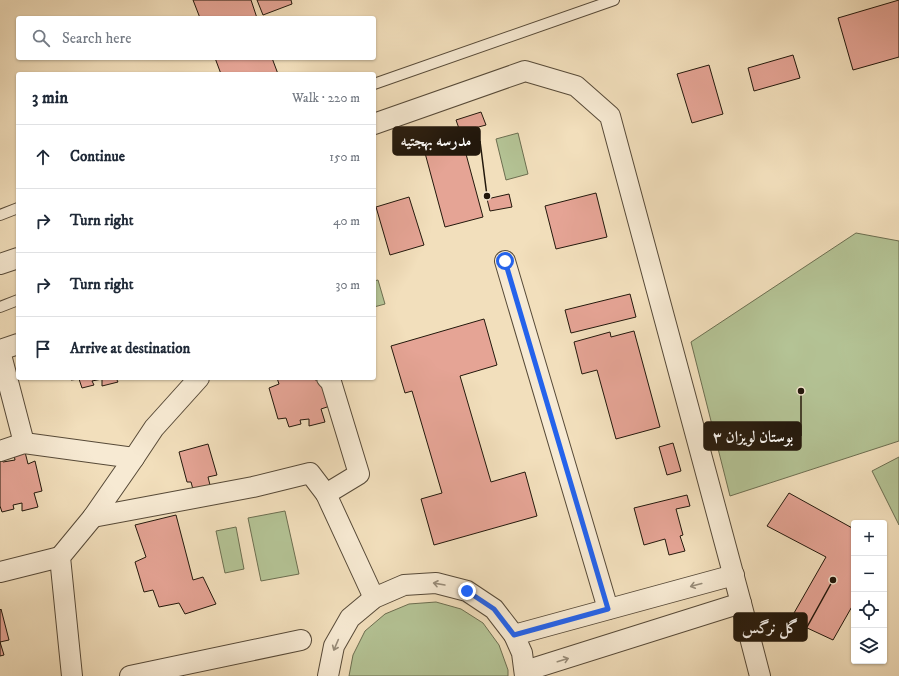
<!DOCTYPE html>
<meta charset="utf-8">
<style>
:root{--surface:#fff;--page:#f2f2f3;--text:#1f2937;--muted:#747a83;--line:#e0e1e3}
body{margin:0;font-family:"IM FELL DW Pica",Amiri,serif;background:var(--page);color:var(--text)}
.controls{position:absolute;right:12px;bottom:12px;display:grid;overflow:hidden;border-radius:4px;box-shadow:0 1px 3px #0004}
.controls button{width:36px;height:36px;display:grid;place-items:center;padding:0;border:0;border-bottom:1px solid var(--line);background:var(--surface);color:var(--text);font:20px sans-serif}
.stop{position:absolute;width:12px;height:12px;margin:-9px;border:3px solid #2563eb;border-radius:50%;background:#fff}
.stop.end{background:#2563eb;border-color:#fff;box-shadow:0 1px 4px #0008}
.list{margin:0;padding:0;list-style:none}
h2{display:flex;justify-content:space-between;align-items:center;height:52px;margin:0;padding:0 16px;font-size:17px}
h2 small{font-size:13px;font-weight:400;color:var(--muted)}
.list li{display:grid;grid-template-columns:26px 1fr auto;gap:12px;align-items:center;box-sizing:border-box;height:64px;padding:0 16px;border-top:1px solid var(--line)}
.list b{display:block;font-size:15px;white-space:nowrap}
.list em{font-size:13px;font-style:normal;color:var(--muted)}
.icon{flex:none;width:22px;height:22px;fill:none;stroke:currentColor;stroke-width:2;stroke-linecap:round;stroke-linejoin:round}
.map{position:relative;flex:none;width:899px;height:676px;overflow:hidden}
.search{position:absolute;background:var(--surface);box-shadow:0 1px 3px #0004;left:16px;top:16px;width:360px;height:44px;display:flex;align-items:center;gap:10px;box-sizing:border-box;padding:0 14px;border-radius:4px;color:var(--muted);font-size:15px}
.panel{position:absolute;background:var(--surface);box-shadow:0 1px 3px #0004;left:16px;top:72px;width:360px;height:308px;border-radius:4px}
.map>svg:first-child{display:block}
.green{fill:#b4c395;stroke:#6c6e50}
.building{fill:#e5a495;stroke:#23180c}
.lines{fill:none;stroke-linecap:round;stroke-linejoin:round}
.service-casing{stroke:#574a38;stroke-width:12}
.minor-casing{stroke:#574a38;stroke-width:22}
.service{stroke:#f7ead3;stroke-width:10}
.minor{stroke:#f7ead3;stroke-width:20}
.oneway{stroke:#988c79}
.route{stroke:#2563eb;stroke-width:5}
.leader{fill:none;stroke:#23180c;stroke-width:1.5}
.callout-dot{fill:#23180c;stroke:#f7ead3;stroke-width:1.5}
.callout{fill:#23180c;stroke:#23180c;stroke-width:1.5}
.callout-label{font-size:16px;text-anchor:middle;font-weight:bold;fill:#fff}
</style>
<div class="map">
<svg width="899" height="676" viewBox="0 0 899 676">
<rect width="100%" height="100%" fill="#f2dfbc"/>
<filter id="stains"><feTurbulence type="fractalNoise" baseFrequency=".005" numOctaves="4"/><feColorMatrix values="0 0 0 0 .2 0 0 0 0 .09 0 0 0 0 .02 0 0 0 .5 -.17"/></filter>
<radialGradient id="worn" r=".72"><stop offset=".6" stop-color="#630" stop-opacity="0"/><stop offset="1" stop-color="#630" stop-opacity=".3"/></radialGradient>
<g class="green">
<polygon points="518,133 528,174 506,180 496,139"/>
<polygon points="856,233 899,241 899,441 730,496 691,342"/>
<polygon points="378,280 385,304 374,307 374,281"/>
<polygon points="899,457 899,525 872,471"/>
<polygon points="285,511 299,574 261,581 248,518"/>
<polygon points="236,527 244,569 225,573 216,531"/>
<polygon points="436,602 461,609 483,623 499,645 508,670 508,676 349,676 353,655 365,631 385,614 409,604"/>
</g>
<g class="building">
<polygon points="193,0 251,0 257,18 200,18"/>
<polygon points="257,0 291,0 292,4 263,15"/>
<polygon points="899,0 899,57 853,70 838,18"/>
<polygon points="793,55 800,78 754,91 748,68"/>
<polygon points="215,58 272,58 278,74 221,74"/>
<polygon points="709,65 723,114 692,123 677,74"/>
<polygon points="481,112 486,125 471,129 473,133 462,137 456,120"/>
<polygon points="463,143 483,217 445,227 425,153"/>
<polygon points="596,193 607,237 556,249 545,206"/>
<polygon points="509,194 512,207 490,211 487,199"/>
<polygon points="409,197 424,245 390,255 376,207"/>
<polygon points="630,294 636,317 571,333 565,310"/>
<polygon points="484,319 497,365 460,376 491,482 525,472 537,516 434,545 421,499 442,493 412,391 405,393 391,346"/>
<polygon points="634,331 660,427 616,439 597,370 582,374 574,342 610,332 611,337"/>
<polygon points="70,378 116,378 118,382 102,386 102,379 92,381 94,385 82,388 79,379 71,380"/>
<polygon points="277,378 315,378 315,380 323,378 330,406 321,409 325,422 309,426 309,419 300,420 301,424 289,427 286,418 278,419 269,388 279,384"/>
<polygon points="673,443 681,471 667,475 659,447"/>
<polygon points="208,444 217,475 208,477 211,489 194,493 191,482 187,482 179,452"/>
<polygon points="25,452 28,464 35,461 42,491 34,493 38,507 22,511 22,503 13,505 14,509 2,512 0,506 0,458 3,462 15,460 14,455"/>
<polygon points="789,493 854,529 854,603 833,640 790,620 826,557 767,526"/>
<polygon points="687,495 690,506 676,509 683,535 680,536 685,551 669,555 665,539 644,545 634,508"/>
<polygon points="176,515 193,580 203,577 216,604 185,614 179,603 159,607 153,590 144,592 135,562 146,557 135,525"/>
<polygon points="1,609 9,640 0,642 4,655 0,656 0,610"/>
</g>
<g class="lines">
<g class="service-casing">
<g id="service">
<polyline points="374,84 614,0"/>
<polyline points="0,215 18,208"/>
<polyline points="0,307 18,300"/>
</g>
</g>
<g class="minor-casing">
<g id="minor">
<polyline points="374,124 525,71 576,86 610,116 741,603 760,676"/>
<polyline points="505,261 608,609"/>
<polyline points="0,264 18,258"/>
<polyline points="0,350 18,344"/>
<polyline points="0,351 24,443"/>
<polyline points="327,378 331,382 359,474 326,494 374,598"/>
<polyline points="0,451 24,443 134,458 154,428 199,378"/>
<polyline points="93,517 253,487 310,473 326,494"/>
<polyline points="0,572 60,557"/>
<polyline points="514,635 734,575"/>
<polyline points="525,671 741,603"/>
<polyline points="72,676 60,557 93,517 134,458"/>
<polyline points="130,676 301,640"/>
<polyline points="328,676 334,646 350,618 374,598 404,585 436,583 467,591 494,609 514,635 522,653 525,676"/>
</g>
</g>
<use href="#service" class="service"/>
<use href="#minor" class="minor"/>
</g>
<defs><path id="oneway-shaft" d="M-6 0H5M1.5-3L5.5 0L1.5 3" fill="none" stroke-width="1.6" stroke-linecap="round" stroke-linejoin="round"/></defs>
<g class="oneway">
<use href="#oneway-shaft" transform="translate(439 584) rotate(-170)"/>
<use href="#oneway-shaft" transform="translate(696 585) rotate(165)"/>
<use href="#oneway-shaft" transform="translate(336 645) rotate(113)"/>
<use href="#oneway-shaft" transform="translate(563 660) rotate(-17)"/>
</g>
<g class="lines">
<polyline class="route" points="467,591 494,609 514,635 608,609 505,261"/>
</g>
<path class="leader" d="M487 196L480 141M801 391L801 436M833 580L807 627"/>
<g class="callout-dot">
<circle cx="487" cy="196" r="4"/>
<circle cx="801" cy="391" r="4"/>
<circle cx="833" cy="580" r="4"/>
</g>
<g class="callout">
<rect x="393" y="127" width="87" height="28" rx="4"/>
<rect x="704" y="422" width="97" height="28" rx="4"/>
<rect x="734" y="613" width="73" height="28" rx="4"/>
</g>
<g class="callout-label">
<text x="436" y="146">مدرسه بهجتیه</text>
<text x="753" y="442">بوستان لویزان ۳</text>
<text x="770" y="633">گل نرگس</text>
</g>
<rect width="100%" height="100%" filter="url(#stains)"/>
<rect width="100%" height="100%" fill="url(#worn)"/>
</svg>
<div class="controls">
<button>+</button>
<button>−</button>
<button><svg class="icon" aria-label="locate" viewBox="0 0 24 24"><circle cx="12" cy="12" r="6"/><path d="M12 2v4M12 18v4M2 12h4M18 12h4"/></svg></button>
<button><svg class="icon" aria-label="layers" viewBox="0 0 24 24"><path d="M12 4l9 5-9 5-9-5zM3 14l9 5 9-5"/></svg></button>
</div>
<div class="stop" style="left:505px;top:261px"></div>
<div class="stop end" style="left:467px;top:591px"></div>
<div class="search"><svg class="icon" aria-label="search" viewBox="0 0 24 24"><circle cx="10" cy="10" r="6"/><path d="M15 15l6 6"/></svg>Search here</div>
<section class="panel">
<h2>3 min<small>Walk · 220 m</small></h2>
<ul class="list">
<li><svg class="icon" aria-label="ahead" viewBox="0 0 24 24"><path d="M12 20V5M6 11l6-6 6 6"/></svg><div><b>Continue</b></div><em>150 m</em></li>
<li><svg class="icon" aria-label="right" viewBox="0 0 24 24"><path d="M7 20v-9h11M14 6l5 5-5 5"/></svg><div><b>Turn right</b></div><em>40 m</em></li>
<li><svg class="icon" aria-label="right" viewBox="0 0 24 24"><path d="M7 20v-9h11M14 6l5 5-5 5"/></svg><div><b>Turn right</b></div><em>30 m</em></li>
<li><svg class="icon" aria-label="arrive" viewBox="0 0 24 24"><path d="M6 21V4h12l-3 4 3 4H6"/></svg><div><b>Arrive at destination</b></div></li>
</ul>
</section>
</div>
